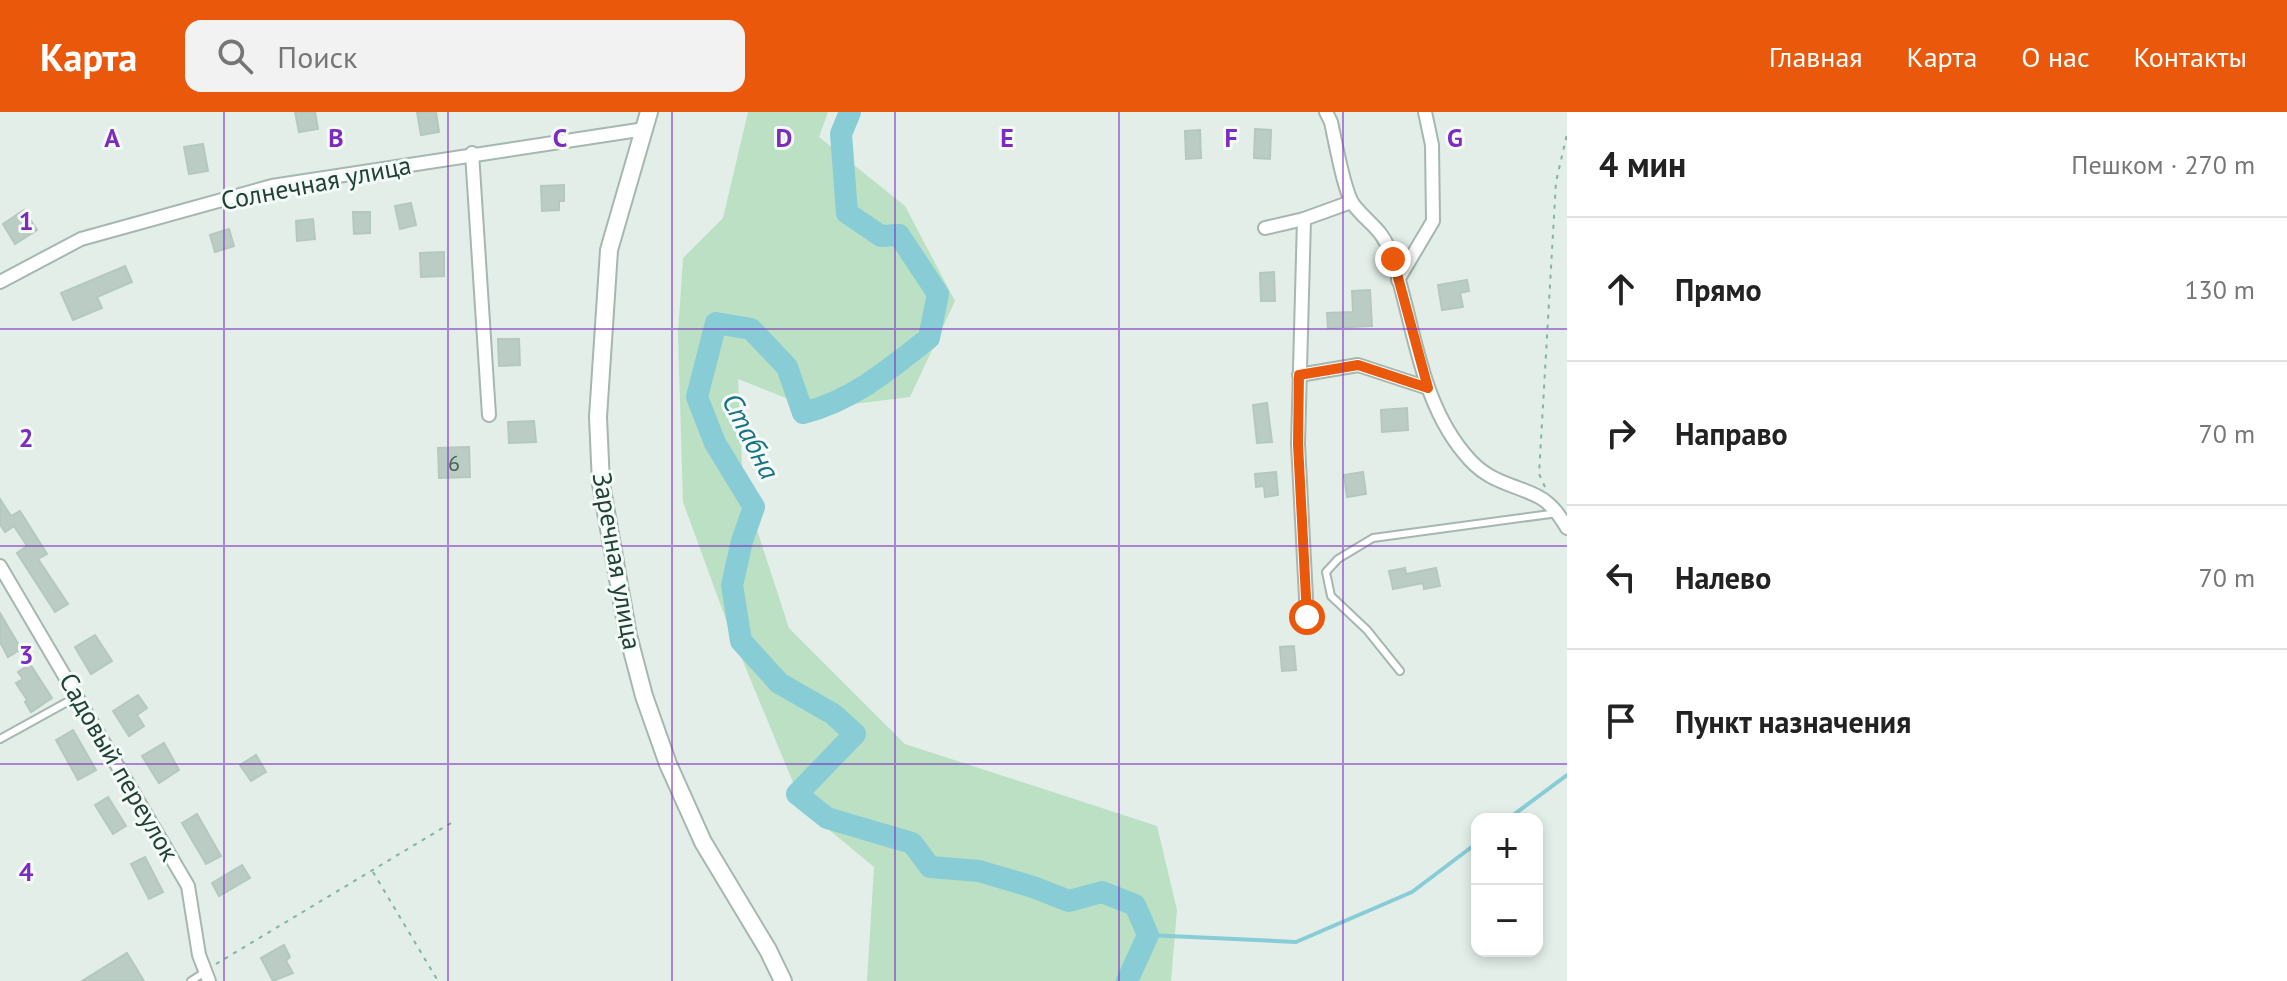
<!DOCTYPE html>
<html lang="ru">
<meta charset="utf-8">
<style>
:root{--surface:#fff;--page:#f2f2f2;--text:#222;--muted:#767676;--line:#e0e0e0;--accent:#ea580c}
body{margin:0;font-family:"PT Sans",sans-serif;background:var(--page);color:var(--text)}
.controls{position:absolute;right:24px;bottom:24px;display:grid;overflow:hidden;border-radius:16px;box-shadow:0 4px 12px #0003}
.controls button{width:72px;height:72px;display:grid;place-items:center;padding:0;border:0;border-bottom:2px solid var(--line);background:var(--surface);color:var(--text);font:40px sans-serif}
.stop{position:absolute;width:24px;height:24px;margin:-18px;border:6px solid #ea580c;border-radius:50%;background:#fff}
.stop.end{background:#ea580c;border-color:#fff;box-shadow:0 2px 8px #0008}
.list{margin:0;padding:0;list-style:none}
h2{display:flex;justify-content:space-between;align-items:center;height:104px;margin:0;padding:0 32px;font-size:34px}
h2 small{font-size:26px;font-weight:400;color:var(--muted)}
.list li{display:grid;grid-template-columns:52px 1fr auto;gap:24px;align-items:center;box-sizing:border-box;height:144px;padding:0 32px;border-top:2px solid var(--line)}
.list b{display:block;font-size:30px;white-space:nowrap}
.list em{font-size:26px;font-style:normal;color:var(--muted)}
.icon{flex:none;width:44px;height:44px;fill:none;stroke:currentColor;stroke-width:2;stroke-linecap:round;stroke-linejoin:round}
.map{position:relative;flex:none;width:1567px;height:869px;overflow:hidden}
header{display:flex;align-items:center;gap:48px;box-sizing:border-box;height:112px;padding:0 40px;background:var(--accent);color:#fff}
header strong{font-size:38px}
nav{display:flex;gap:44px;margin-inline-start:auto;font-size:28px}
.search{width:560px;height:72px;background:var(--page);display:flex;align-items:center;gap:20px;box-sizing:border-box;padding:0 28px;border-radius:16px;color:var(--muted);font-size:30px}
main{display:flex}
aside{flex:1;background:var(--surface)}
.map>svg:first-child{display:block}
.green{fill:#bbe0c4}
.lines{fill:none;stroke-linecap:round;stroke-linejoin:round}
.stream{stroke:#88ccd6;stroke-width:4}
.river{stroke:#88ccd6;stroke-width:22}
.building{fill:#bbccc4;stroke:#b5c8bf;stroke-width:2}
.service-casing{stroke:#a5b7b0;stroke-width:10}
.minor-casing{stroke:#a5b7b0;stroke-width:16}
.tertiary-casing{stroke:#a5b7b0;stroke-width:20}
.path{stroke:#81b4a2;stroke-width:2;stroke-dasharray:4 6;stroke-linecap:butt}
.service{stroke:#fff;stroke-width:6}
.minor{stroke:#fff;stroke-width:12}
.tertiary{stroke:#fff;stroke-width:16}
.route{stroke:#ea580c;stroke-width:10}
.grid{fill:none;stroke:#7b2cbf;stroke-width:2;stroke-opacity:0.55}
.labels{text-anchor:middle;stroke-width:6;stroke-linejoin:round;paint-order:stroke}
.number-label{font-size:22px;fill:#48645a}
.street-label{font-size:26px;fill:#214137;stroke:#f4faf7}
.water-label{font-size:28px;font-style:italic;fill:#177281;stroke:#f4faf7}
.grid-label{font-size:26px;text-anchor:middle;font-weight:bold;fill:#7b2cbf;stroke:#f4faf7;stroke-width:6;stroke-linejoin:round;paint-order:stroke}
</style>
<header>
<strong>Карта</strong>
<div class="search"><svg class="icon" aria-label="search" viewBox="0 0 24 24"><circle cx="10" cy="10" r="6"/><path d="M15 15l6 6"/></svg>Поиск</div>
<nav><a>Главная</a><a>Карта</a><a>О нас</a><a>Контакты</a></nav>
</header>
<main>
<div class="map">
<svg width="1567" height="869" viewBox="0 0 1567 869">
<rect width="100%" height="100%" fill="#e3eee9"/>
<polygon class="green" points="748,0 828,0 819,25 905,94 955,189 910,285 814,297 738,267 743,375 789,516 905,632 1157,714 1177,798 1171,869 867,869 874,755 804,697 728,513 683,390 678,222 683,146 723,106"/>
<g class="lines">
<g class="stream">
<polyline points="1508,707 1567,663"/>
<polyline points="1148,823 1296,830 1412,780 1477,731"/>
</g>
<path class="river" d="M850 0 841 22 847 101 881 124 899 123 938 182 929 226C890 257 852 289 803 301L787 255 751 217 716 211 697 285 715 331 754 395 742 429 732 473 741 529 779 571 833 602 855 622 797 682 827 706 912 731 930 755 979 759 1033 775 1069 789 1102 780 1135 793 1148 823 1127 869"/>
</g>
<g class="building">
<polygon points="295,0 315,0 318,17 299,20"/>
<polygon points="417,0 436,0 439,20 421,23"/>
<polygon points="1255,17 1271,18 1270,47 1254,46"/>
<polygon points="1200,18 1201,46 1186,47 1185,19"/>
<polygon points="203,32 208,59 189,62 184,35"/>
<polygon points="564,73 564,89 559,89 559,98 542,99 541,74"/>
<polygon points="411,91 416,113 400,117 395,94"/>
<polygon points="24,98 37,118 15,132 3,112"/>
<polygon points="353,100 370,100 370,121 354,122"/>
<polygon points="313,107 315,127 297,129 296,109"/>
<polygon points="229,117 234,134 215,140 210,123"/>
<polygon points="444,140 444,164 421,165 420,141"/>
<polygon points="125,154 132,170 97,185 102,196 73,208 61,181"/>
<polygon points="1274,160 1275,189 1261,189 1260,161"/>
<polygon points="1467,168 1469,179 1460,181 1463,195 1442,198 1438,173"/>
<polygon points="1370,178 1372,214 1328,216 1327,201 1353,200 1352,179"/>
<polygon points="498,227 519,227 520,253 499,254"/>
<polygon points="1267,291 1272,330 1257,331 1253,293"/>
<polygon points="1407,296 1408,318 1382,320 1381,298"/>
<polygon points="534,309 536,330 509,331 508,310"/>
<polygon points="469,335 470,365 439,366 438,336"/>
<polygon points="1276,360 1278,383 1265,385 1264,374 1256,375 1255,362"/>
<polygon points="1363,360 1366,382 1347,385 1344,363"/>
<polygon points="0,387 11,404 20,399 47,442 38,447 68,492 55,500 17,441 27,434 14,414 5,420 0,412"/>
<polygon points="1405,456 1406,462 1436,456 1440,474 1424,477 1423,471 1393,477 1389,459"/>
<polygon points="0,501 21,537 8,545 0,530"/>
<polygon points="95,523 112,549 91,562 75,535"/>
<polygon points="1294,534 1296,558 1282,559 1280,535"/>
<polygon points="30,552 52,586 31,600 25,590 27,588 16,571 23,567 18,560"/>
<polygon points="138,583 147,596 137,603 144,614 129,624 113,599"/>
<polygon points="73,618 96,658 78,668 56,628"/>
<polygon points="164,631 179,658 159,671 142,644"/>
<polygon points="256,643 266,660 251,669 240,653"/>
<polygon points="108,685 126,714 113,722 95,693"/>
<polygon points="197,702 221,744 206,752 182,711"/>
<polygon points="145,745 163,780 149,787 131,752"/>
<polygon points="242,753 250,766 219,784 212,771"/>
<polygon points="284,833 290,845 286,849 293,861 273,869 261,846"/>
<polygon points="127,841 144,869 82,869"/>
</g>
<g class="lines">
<g class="service-casing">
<g id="service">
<polyline points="1400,559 1367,518 1331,484 1326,460 1338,447 1373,426 1558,401"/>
<polyline points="0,627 78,584"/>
<polyline points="191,869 205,860"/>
</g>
</g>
<g class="minor-casing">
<g id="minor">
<path d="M1326 0 1331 10C1335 28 1344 79 1353 92 1370 114 1382 115 1392 145 1415 213 1419 293 1470 348 1491 371 1514 372 1539 385 1552 392 1560 404 1567 416"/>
<polyline points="472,41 489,303"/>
<polyline points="1265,116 1304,107"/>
<polyline points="1398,168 1433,109 1432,33 1425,0"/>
<polyline points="0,170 81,127 272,74 645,17"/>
<polyline points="1299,263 1358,253 1428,276"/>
<polyline points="0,454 188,774 199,843 209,869"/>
<polyline points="1307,505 1298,332 1304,107 1351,90"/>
</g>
</g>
<g class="tertiary-casing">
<polyline id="tertiary" points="649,0 609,138 598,305 601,372 628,523 644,584 668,652 703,730 768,838 783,869"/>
</g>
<g class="path">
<polyline points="1545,375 1539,362 1556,70 1567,22"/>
<polyline points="373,760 438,869"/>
<polyline points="216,852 456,708"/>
</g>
<use href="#service" class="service"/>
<use href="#minor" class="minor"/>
<use href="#tertiary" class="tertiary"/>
</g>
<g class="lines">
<polyline class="route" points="1307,505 1298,332 1299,263 1358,253 1428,276 1393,147"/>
</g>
<path class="grid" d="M224 0V869M448 0V869M672 0V869M895 0V869M1119 0V869M1343 0V869M0 217H1567M0 434H1567M0 652H1567"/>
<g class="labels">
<g class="number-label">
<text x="454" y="359">6</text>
</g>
<g class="street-label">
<text transform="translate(316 71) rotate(-11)" y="9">Солнечная улица</text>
<text transform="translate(617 449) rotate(80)" y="9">Заречная улица</text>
<text transform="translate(119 655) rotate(60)" y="9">Садовый переулок</text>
</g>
<g class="water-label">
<text transform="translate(751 324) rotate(63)" y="10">Стабна</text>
</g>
</g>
<g class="grid-label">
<text x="112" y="35">A</text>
<text x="336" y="35">B</text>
<text x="560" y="35">C</text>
<text x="784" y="35">D</text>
<text x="1007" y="35">E</text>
<text x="1231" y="35">F</text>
<text x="1455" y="35">G</text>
<text x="26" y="118">1</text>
<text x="26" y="335">2</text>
<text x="26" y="552">3</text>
<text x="26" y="769">4</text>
</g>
</svg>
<div class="controls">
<button>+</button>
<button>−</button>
</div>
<div class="stop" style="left:1307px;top:505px"></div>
<div class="stop end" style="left:1393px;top:147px"></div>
</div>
<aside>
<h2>4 мин<small>Пешком · 270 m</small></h2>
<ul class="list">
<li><svg class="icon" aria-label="ahead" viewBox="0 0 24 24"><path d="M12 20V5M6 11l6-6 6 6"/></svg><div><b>Прямо</b></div><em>130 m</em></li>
<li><svg class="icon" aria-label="right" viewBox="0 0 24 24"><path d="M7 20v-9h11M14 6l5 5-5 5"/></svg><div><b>Направо</b></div><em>70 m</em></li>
<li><svg class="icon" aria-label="left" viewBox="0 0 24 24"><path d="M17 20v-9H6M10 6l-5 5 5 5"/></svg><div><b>Налево</b></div><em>70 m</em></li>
<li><svg class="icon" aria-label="arrive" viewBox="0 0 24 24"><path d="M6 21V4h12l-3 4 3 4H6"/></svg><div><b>Пункт назначения</b></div></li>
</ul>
</aside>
</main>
